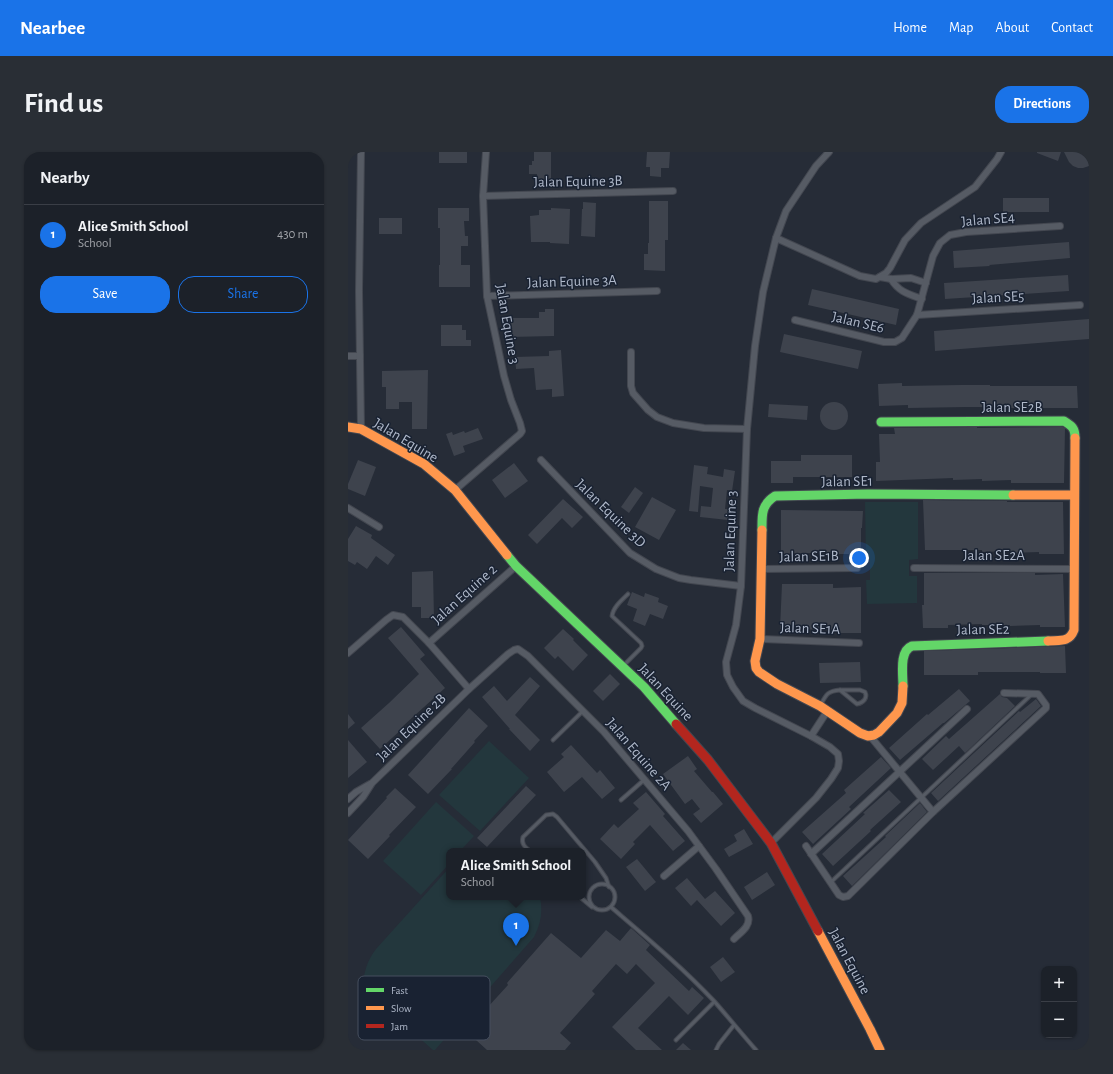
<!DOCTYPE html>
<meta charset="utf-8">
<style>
:root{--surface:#1c2129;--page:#292e35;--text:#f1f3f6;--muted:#a0a3a8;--line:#3a3e46;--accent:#1a73e8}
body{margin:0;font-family:"Alegreya Sans",sans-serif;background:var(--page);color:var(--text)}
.controls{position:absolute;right:12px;bottom:12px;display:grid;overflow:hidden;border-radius:8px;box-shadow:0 1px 3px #0004}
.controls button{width:36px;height:36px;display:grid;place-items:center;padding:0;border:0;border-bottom:1px solid var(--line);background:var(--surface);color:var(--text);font:20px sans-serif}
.you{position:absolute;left:511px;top:406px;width:14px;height:14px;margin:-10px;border:3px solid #fff;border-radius:50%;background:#1a73e8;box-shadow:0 0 0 6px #1a73e833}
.badge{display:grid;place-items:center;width:26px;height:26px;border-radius:50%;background:var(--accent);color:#fff;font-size:13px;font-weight:700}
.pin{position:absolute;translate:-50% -33px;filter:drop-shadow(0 1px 2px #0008)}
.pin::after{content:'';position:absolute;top:21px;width:14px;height:12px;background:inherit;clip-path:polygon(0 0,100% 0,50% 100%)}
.popup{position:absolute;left:98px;top:696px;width:140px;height:52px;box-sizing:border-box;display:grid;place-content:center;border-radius:8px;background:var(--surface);filter:drop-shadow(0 1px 3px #0005);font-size:13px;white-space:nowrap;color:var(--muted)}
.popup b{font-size:15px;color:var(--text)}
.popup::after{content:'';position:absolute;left:50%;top:100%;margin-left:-8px;border:8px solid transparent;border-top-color:var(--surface)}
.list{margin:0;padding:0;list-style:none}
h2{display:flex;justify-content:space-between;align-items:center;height:52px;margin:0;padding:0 16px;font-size:17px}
h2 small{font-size:13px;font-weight:400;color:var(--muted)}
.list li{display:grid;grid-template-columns:26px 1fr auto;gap:12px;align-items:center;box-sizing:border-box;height:60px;padding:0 16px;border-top:1px solid var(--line)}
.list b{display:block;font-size:15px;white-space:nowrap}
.list p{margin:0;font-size:13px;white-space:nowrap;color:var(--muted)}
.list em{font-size:13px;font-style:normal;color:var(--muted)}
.actions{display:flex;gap:8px;padding:12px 16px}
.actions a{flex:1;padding:9px 0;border:1px solid var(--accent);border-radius:16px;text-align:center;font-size:14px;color:var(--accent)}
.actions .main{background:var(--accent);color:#fff}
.map{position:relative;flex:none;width:741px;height:898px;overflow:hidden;border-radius:16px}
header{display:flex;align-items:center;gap:24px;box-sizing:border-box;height:56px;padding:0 20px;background:var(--accent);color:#fff}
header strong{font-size:19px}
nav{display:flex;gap:22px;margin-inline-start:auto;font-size:14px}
.intro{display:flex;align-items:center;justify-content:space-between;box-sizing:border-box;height:96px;padding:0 24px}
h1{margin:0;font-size:28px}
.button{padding:10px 18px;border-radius:16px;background:var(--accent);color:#fff;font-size:14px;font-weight:700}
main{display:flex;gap:24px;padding:0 24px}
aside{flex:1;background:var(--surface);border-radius:16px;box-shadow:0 1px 3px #0004}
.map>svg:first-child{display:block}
.green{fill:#23373d}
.building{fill:#3e434d}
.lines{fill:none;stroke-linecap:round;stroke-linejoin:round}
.lane-casing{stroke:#434750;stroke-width:5}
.street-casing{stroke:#434750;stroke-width:8}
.fast-casing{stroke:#434750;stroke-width:11}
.slow-casing{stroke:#434750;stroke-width:11}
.jam-casing{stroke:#434750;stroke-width:11}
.lane{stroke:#565b64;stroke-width:3}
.street{stroke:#565b64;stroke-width:6}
.fast{stroke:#63d668;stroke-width:9}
.slow{stroke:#ff974d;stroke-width:9}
.jam{stroke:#b3261e;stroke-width:9}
.labels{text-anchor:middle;stroke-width:3;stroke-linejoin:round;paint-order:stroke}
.street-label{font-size:15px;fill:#afb8c9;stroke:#192232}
.key{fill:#192232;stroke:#464f5f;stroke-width:1}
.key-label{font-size:11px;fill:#afb8c9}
</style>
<header>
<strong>Nearbee</strong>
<nav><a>Home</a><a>Map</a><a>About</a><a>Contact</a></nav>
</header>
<div class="intro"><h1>Find us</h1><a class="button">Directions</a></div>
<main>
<aside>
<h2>Nearby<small></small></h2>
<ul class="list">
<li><span class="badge">1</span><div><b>Alice Smith School</b><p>School</p></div><em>430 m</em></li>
</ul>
<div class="actions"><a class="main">Save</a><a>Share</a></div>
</aside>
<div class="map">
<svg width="741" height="898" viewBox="0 0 741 898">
<rect width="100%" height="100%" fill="#262c37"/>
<g class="green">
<polygon points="517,350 570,350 570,407 561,408 561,424 569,424 569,451 519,452 518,428 522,428 522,407 518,407"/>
<polygon points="141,589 181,626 132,679 91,643"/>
<polygon points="88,650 126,684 112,699 101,699 101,712 73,743 35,709"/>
<path d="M101 716V745H192C195 759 193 772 186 785L87 898H85C81 895 77 890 73 888 70 887 65 888 61 887 55 886 49 884 44 881 12 864 7 824 28 797Z"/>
</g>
<g class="building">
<rect x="91" y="0" width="28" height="11"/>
<polygon points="186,0 203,0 203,29 189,30 189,22 181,22 181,13 184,13 184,9 186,9"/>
<polygon points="299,0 322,0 321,16 313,16 313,25 302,24 302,15 298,15"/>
<polygon points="689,0 713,0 710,9 689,1"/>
<polygon points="716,0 741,0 741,14 735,16 730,16 725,14 721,10"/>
<rect x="655" y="46" width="46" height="14"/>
<polygon points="301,49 320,49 320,88 317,88 317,119 296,118 296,102 300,102 300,91 301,91"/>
<polygon points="235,50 248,51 247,85 233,84 234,57 235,57"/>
<polygon points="90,56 121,56 121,69 116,69 117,84 120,84 120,94 113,94 113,113 122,113 122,135 91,135 91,113 92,113 92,76 90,76"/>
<polygon points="203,56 222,57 221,92 202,91 202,90 183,90 182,64 191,63 191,58 203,58"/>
<rect x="31" y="66" width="23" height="16"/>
<polygon points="721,90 722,106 641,113 642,114 606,116 605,99"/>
<polygon points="720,123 721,139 597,147 596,131"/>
<polygon points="464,137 551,157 548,173 460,153"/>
<polygon points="197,157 206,157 206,184 161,185 161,166 191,166 191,160 197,160"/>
<polygon points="741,167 741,187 587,199 586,179"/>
<polygon points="93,173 114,173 114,178 118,178 118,188 123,188 123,194 93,194"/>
<polygon points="436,182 514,199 510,217 432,200"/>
<polygon points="213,198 216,244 204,245 204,237 188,238 186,216 168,217 167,205 201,204 201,199"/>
<polygon points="80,218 79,277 64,277 64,250 51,250 51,257 38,257 38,235 34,235 34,219"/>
<polygon points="554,231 554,234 613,233 642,233 642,234 729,234 730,256 646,256 646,255 618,255 560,256 560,253 531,254 530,232"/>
<circle cx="486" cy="264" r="14"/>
<polygon points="421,252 460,254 459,268 420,265"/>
<polygon points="629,275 629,276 715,275 717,276 716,331 663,331 663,328 634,329 634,327 605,328 605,326 528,329 528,310 532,310 531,282 547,282 546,276"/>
<polygon points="130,276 135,287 115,294 117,300 106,304 98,282 104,280 105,283 116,279 117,281"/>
<polygon points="453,303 504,303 504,325 445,325 445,331 423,331 423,309 453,309"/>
<polygon points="10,308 28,315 17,344 0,337 0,332"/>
<polygon points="166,311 180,329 157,346 144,328"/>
<polygon points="346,313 360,315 359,322 375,325 376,317 387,319 384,339 379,338 377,357 381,357 380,368 352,365 353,354 363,355 365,336 352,334 350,360 341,359"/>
<polygon points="287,335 295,341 281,361 273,355"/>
<polygon points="304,345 328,358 311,388 287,375"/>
<polygon points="215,347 235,365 224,376 214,366 189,392 180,383"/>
<polygon points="575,348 659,349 659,350 715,350 716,402 691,402 691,400 662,401 662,399 634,400 634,398 577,398"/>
<polygon points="433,358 515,359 514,376 513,376 513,402 464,402 464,401 433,402"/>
<polygon points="8,374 24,383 23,386 47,403 40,413 28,404 19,417 9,410 7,413 0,409 0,387"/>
<polygon points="85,419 86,466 73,466 73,455 64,455 64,420"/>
<polygon points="576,421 687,421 687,423 715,422 717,475 692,475 692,473 662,474 662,473 634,473 634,472 600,473 600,476 575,476 574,453 576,453"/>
<polygon points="434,432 485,432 485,436 513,435 513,481 492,481 492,478 432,477"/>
<polygon points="284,440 296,445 297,441 311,446 310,450 320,454 315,467 302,462 297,474 285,469 289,457 279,453"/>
<polygon points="53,475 77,503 72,507 97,536 55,574 56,575 32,597 13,576 41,551 71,522 40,486"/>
<polygon points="215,477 226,487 225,488 240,503 225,519 210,504 207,507 196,496"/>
<polygon points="717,494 718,521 692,521 692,520 630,520 630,523 576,523 576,499"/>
<polygon points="512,510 513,530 472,531 471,511"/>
<polygon points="262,522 272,532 255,549 245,539"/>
<polygon points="182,525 192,534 167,563 192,588 182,599 161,577 162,577 134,545 146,534 159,549"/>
<polygon points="611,537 622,549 596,571 595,571 552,608 541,596 579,562 580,563"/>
<polygon points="652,542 654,545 659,546 667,554 617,601 611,594 585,618 574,607 598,584 601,587"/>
<polygon points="688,547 693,554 590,649 583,641 671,559 672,560"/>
<polygon points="121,556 140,574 126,589 127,590 103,617 104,617 80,642 60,623"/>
<polygon points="0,562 7,571 0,577"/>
<polygon points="0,588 19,610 0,626"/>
<polygon points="223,593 249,621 252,618 267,636 254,647 234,625 216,640 199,620 216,605 213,602"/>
<polygon points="340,604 349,617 346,619 364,640 365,640 375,652 353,671 345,662 352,657 344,647 337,652 315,622"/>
<polygon points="533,605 543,616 501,655 503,657 465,692 454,680 498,641 496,638"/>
<polygon points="178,634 188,643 139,695 129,686"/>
<polygon points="47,636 68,655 41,683 42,684 20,707 0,688 39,646 38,645"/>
<polygon points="541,638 553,650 522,678 523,679 485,714 474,702 517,662 515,661"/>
<polygon points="298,640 317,662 315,664 337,689 325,699 302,673 285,690 287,692 273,707 252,687 266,672 270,676 291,657 285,651"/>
<polygon points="572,651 579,660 504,734 495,724 538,685 537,684"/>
<polygon points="396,677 405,692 381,705 376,697 389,689 386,683"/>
<polygon points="289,707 308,730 297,739 278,715"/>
<polygon points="419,720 427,733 404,748 396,735"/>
<polygon points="339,726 357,747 367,739 387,761 373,774 349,748 343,754 327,736"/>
<polygon points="283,776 302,793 298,798 341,839 344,835 356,846 340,863 321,844 290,876 314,898 288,898 264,875 307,831 288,812 279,822 268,812 244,839 247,842 212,881 223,891 217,898 139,898 118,879 160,833 159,831 203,781 233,806 258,778 272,789"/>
<polygon points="375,805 387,820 373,830 362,815"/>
<polygon points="335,891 343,898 328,898"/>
</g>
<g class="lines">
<g class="lane-casing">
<g id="lane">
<path d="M276 513 293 496 294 494 293 491 264 464C265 455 274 448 280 442"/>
<path d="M492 538H512L517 540C520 546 515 551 509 552Z"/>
<path d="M472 554C478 543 479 539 492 538"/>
<polyline points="205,588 235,559"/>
<polyline points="273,648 296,628"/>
<path d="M182 699C177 695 173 692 175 685L198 663 205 662 209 665 247 710 258 726 261 735"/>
<polyline points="483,730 683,543"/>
<circle cx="254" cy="745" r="13"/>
<polyline points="232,745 244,755"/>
<path d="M263 755C298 785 334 815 366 849 380 865 394 882 408 898"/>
<polyline points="328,888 366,850"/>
<polyline points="368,898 371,892 386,873"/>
</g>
</g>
<g class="street-casing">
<g id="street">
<polyline points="135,44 325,39"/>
<polyline points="428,86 512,124 528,127 538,121 542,116 557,88 573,71 627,35 649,7 653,0"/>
<polyline points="532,125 543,127 563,126 578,131"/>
<path d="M543 127C551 140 560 142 574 147"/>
<polyline points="139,144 309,139"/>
<polyline points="569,163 732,153"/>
<polyline points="447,168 536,190 547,190 554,186 569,163 585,104 592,91 602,83 618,80 712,74"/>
<polyline points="283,200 283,234 285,241 300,258 309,265 325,271 356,276 399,277"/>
<polyline points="0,204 12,204"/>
<polyline points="13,277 11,139 13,0"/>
<polyline points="193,308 282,401 308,417 331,426 343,428 393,434"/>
<polyline points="107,338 172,282 174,279 172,271 163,248 156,224 139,144 135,44 138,0"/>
<polyline points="0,356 31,375"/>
<polyline points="566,416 727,417"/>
<polyline points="413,417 509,416"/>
<polyline points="412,487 511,491"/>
<polyline points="81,491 168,414"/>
<polyline points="0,501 38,468 45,463 55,465 81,491 121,537"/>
<polyline points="463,584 480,558"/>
<polyline points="522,584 585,660"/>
<polyline points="0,647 8,640 22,632"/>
<path d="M0 661 15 645 24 631 121 537 160 502 166 498 170 497 180 504 256 580 340 679 368 717 400 764C403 774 393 780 386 787"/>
<polyline points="423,691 468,646 483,627 490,616 491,609 490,602 482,595 463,584 407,556 395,549 385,535 379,523 378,510 388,473 393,434 399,277 407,194 415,140 428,86 438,59 468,14 481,0"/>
<polyline points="458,694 491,743 495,745 500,744 585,660 698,556 698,553 690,542 656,541"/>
<polyline points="463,702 619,557"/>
<polyline points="316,724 351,694"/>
</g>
</g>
<g class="fast-casing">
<g id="fast">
<path d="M533 270 716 269C724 274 727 276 727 286"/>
<path d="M414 378C414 363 413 353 427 344L520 342 665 343"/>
<polyline points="159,403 168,414 296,535 328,572"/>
<path d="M555 534C555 522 551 499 564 494L700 489"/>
</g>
</g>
<g class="slow-casing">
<g id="slow">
<polyline points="0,275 13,277 76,312 107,338 159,403"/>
<polyline points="665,343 726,343"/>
<polyline points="414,378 412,487 407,509 408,516 411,520 429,532 472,554 512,581 520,584 526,583 531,580 549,561 554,551 555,534"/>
<path d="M700 489C712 488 721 491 726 478L727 286"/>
<polyline points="470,779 522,877 532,898"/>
</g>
</g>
<g class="jam-casing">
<polyline id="jam" points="328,572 360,608 423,691 470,779"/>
</g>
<use href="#lane" class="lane"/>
<use href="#street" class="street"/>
<use href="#fast" class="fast"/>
<use href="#slow" class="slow"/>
<use href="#jam" class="jam"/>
</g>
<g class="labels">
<g class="street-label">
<text transform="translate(230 29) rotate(-1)" y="5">Jalan Equine 3B</text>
<text transform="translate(640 67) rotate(-5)" y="5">Jalan SE4</text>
<text transform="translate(224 129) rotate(-2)" y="5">Jalan Equine 3A</text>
<text transform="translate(650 145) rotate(-3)" y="5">Jalan SE5</text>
<text transform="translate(510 170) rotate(13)" y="5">Jalan SE6</text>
<text transform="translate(160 172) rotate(80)" y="5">Jalan Equine 3</text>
<text x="664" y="260">Jalan SE2B</text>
<text transform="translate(58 288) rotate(31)" y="5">Jalan Equine</text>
<text transform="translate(499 329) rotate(-1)" y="5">Jalan SE1</text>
<text transform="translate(263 361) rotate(44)" y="5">Jalan Equine 3D</text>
<text transform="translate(382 379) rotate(-88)" y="5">Jalan Equine 3</text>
<text x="646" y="408">Jalan SE2A</text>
<text transform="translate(461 404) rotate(-1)" y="5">Jalan SE1B</text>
<text transform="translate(116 442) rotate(-42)" y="5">Jalan Equine 2</text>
<text transform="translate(462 476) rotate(2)" y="5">Jalan SE1A</text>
<text transform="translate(635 477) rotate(-1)" y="5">Jalan SE2</text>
<text transform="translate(318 540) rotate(47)" y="5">Jalan Equine</text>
<text transform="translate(63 575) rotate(-44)" y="5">Jalan Equine 2B</text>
<text transform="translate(291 602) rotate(49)" y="5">Jalan Equine 2A</text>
<text transform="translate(502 809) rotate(62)" y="5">Jalan Equine</text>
</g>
</g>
<rect x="10" y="824" width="132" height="64" rx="6" class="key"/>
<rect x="18" y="836" width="18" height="4" fill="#63d668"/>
<rect x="18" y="854" width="18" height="4" fill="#ff974d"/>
<rect x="18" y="872" width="18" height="4" fill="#b3261e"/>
<g class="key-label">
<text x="43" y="842">Fast</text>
<text x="43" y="860">Slow</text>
<text x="43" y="878">Jam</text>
</g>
</svg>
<div class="controls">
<button>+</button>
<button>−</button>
</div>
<div class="you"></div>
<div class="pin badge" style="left:168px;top:794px">1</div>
<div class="popup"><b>Alice Smith School</b>School</div>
</div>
</main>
